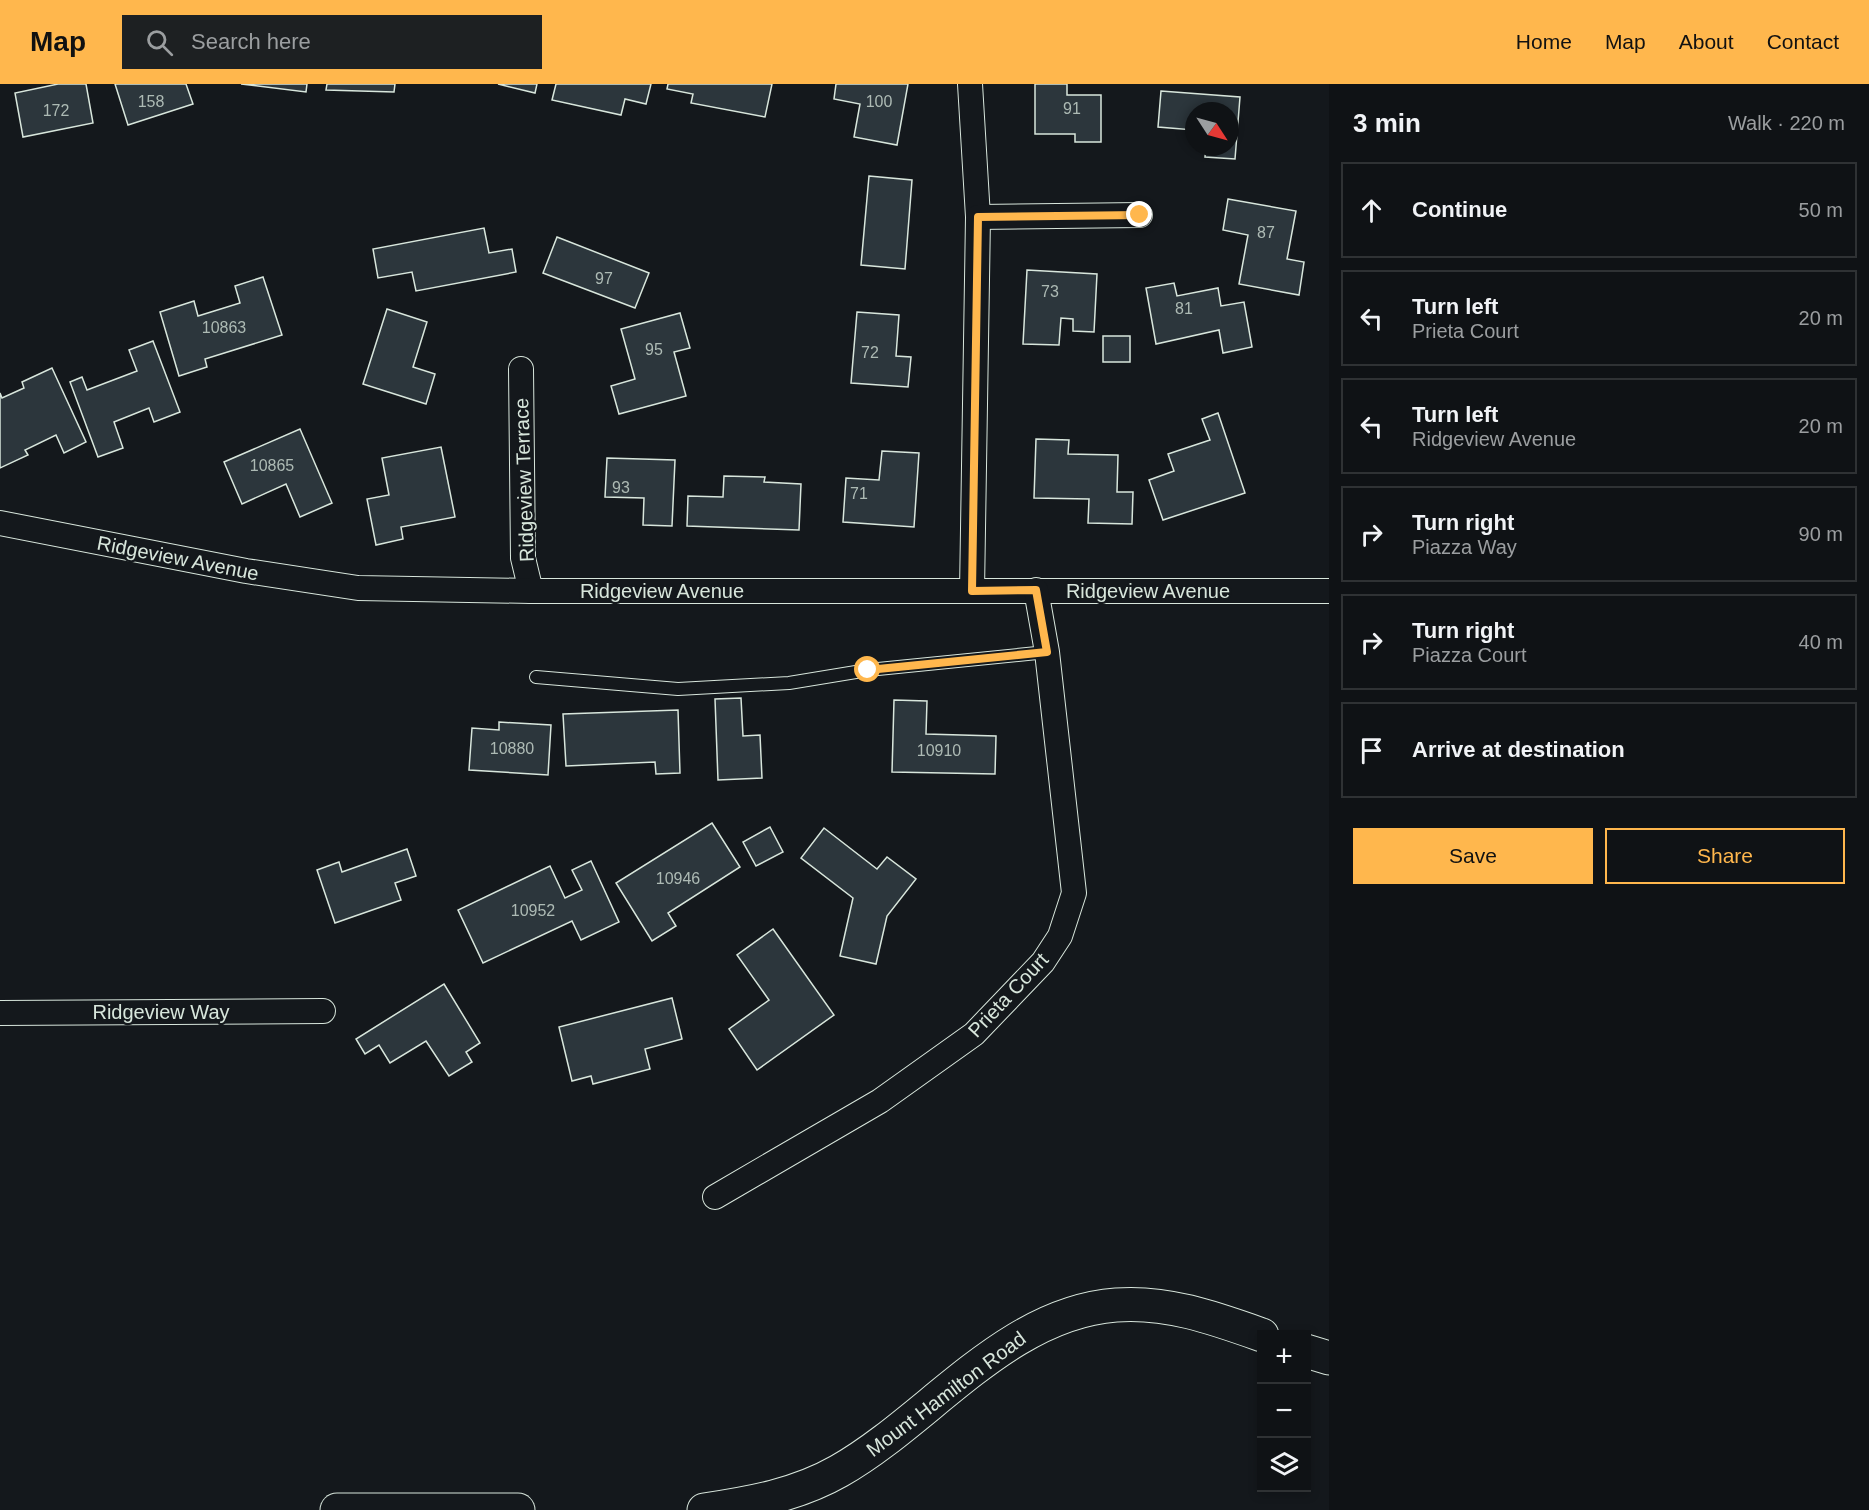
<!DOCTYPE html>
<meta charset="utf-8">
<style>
:root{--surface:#0f1215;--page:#1d2022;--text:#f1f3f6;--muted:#9b9ea0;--line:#2f3234;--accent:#ffb74d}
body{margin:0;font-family:Arial,sans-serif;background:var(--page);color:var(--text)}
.controls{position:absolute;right:18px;bottom:18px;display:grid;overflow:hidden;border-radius:0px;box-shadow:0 3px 9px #0003}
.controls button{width:54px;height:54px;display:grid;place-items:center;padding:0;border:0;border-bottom:2px solid var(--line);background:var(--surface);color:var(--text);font:30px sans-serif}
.compass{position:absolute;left:1185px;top:18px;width:54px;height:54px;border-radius:50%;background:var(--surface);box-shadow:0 3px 9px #0003;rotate:126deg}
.stop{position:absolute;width:18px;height:18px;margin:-14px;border:4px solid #ffb74d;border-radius:50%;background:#fff}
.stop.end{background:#ffb74d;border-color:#fff;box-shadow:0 2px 6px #0008}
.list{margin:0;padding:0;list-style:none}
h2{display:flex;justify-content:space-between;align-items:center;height:78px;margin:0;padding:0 24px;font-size:26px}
h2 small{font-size:20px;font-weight:400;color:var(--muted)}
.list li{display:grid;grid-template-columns:39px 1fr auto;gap:18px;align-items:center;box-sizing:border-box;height:96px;margin:0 12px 12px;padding:0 12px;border:2px solid var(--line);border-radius:0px}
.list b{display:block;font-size:22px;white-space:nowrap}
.list p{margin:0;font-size:20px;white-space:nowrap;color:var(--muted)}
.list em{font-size:20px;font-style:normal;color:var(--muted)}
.actions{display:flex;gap:12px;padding:18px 24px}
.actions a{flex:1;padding:14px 0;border:2px solid var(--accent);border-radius:0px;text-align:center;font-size:21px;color:var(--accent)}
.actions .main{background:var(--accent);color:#111}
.icon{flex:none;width:33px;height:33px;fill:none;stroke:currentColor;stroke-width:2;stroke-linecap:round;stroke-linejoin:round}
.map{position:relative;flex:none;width:1329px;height:1426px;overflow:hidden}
header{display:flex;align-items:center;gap:36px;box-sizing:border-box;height:84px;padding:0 30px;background:var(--accent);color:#111}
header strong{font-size:28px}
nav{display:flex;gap:33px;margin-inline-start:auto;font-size:21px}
.search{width:420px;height:54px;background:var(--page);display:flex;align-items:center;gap:15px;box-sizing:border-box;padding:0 21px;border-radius:0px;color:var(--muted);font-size:22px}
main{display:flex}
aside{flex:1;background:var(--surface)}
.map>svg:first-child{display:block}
.building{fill:#2c363c;stroke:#d8e6dc;stroke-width:1.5}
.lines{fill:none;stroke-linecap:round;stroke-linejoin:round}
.service-casing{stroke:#d8e6dc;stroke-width:14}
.minor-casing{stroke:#d8e6dc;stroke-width:26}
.secondary-casing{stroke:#d8e6dc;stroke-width:35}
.service{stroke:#14181c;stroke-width:12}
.minor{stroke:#14181c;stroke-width:24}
.secondary{stroke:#14181c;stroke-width:33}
.route{stroke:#ffb74d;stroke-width:8}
.labels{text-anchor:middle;stroke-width:4.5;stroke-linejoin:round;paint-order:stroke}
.number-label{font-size:16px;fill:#adbab4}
.street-label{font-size:20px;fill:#d8e6dc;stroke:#14181c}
</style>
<header>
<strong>Map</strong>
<div class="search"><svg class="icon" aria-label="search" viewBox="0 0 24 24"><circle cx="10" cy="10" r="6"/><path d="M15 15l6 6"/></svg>Search here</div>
<nav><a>Home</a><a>Map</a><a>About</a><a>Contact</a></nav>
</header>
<main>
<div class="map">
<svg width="1329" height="1426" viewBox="0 0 1329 1426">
<rect width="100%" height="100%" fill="#14181c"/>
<g class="building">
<polygon points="86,0 93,39 23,53 15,9 58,0"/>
<polygon points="115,0 186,0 193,20 128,41"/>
<polygon points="241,0 307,0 306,8"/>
<polygon points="327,0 395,0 394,8 326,6"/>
<polygon points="498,0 537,0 535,9"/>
<polygon points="556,0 651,0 646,20 625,15 621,31 552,16"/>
<polygon points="668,0 772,0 765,33 691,19 693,10 667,5"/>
<polygon points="836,0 908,0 897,61 854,53 860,20 834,15"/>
<polygon points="1035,0 1067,0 1067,11 1101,11 1101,58 1075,58 1075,50 1035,50"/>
<polygon points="1161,7 1240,13 1235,75 1205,73 1206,63 1230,63 1230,27 1194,27 1194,46 1158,43"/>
<polygon points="869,92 912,96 905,185 861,181"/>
<polygon points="1228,115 1296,127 1287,175 1304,178 1299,211 1239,200 1248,151 1223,146"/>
<polygon points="484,144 489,169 512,165 516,188 416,207 412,188 378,194 373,165"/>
<polygon points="557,153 649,189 635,224 543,189"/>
<polygon points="1027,186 1097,190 1094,248 1073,247 1073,235 1061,234 1059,261 1023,260"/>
<polygon points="263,193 282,251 205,275 207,283 179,292 160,228 194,217 198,232 240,219 235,202"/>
<polygon points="1174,199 1177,212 1218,204 1221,222 1244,218 1252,263 1223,269 1219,246 1156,260 1146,204"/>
<polygon points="387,225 427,238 413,283 435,290 426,320 363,300"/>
<polygon points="857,228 899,231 896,272 911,273 908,303 851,299"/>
<polygon points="680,229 690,264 674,268 686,312 619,330 611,302 635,295 621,245"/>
<rect x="1103" y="252" width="27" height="26"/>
<polygon points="153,257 180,328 154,338 149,324 114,338 123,364 98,373 70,298 82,293 87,306 137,287 129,266"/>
<polygon points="52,284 86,358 64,369 56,351 25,366 28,371 0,384 0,309 2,314 24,304 22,298"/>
<polygon points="1218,329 1245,409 1163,436 1149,396 1174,387 1168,370 1210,356 1202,335"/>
<polygon points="300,345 332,419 300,433 286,400 242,420 224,378"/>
<polygon points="1036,355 1069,356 1068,370 1118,371 1117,408 1133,408 1132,440 1088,439 1089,415 1034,414"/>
<polygon points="441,363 455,433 401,443 403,455 376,461 367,415 389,411 382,374"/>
<polygon points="882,367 919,369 914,443 843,438 846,394 879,396"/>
<polygon points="607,374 675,376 672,442 643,441 644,414 605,413"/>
<polygon points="724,392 765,393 764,398 801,400 799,446 687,442 688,412 723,413"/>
<polygon points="741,614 743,652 760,651 762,694 718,696 715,615"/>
<polygon points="894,616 927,617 926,650 996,652 995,690 892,688"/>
<polygon points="678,626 680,689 656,690 655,678 566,682 563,630"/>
<polygon points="499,638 551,641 548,691 469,686 472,644 499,646"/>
<polygon points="712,739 740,783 668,829 676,842 652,857 616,799"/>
<polygon points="770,743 783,768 756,782 743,758"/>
<polygon points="824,744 877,785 887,773 916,795 887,832 876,880 840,872 853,814 801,774"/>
<polygon points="407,765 416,792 395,799 401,816 335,839 317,786 339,778 342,788"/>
<polygon points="591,777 619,838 581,856 572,837 483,879 458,826 550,782 565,814 582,806 572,786"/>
<polygon points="773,845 834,931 757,986 729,945 769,916 737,871"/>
<polygon points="444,900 480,959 466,968 472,978 449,992 426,957 390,979 379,961 365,970 356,955"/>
<polygon points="672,914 682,955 645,965 650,985 593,1000 591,992 572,997 559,943"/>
</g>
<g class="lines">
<g class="service-casing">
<polyline id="service" points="536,593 678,605 789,599 868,586 1047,568"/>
</g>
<g class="minor-casing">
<g id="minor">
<polyline points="970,0 978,133 972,507"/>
<polyline points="978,133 1140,131"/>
<polyline points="521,285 523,474 531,507"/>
<polyline points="0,439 246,487 358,504 531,507 1329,507"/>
<polyline points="0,929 323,927"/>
<polyline points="715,1113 880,1017 974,950 1043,878 1060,852 1074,809 1047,568 1036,506"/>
</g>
</g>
<g class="secondary-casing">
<g id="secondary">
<polyline points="1306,1267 1329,1274"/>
<polyline points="337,1426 518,1426"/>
<path d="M704 1426C751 1419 797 1411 839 1387 929 1336 1006 1229 1116 1221 1167 1217 1214 1234 1262 1251"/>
</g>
</g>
<use href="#service" class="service"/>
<use href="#minor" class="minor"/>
<use href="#secondary" class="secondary"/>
</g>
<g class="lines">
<polyline class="route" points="868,586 1047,568 1036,506 972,507 978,133 1140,131"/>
</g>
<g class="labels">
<g class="number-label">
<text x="151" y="23">158</text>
<text x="879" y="23">100</text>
<text x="1072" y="30">91</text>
<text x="56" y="32">172</text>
<text x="1266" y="154">87</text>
<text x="604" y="200">97</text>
<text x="1050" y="213">73</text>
<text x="1184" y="230">81</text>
<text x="224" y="249">10863</text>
<text x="654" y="271">95</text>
<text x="870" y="274">72</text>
<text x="272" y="387">10865</text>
<text x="621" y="409">93</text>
<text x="859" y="415">71</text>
<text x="512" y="670">10880</text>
<text x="939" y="672">10910</text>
<text x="678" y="800">10946</text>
<text x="533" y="832">10952</text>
</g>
<g class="street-label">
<text transform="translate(524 396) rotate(-92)" y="7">Ridgeview Terrace</text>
<text transform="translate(178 474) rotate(11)" y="7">Ridgeview Avenue</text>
<text x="662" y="514">Ridgeview Avenue</text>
<text x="1148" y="514">Ridgeview Avenue</text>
<text transform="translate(1008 911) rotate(-47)" y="7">Prieta Court</text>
<text x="161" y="935">Ridgeview Way</text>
<text transform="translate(946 1310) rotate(-37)" y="7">Mount Hamilton Road</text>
</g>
</g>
</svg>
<div class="controls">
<button>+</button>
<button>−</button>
<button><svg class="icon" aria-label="layers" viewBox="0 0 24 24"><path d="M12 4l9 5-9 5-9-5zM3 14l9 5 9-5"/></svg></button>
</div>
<svg class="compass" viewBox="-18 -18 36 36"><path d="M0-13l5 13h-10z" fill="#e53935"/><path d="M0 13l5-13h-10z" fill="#9b9ea0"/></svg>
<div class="stop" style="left:868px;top:586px"></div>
<div class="stop end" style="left:1140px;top:131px"></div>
</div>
<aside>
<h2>3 min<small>Walk · 220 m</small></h2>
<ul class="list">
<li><svg class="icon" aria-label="ahead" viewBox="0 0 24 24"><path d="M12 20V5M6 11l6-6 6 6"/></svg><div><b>Continue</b></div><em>50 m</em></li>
<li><svg class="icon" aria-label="left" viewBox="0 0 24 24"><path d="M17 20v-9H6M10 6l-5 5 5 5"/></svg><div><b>Turn left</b><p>Prieta Court</p></div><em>20 m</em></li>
<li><svg class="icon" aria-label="left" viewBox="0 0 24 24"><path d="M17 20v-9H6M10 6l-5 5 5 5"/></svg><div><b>Turn left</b><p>Ridgeview Avenue</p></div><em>20 m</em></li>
<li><svg class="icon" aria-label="right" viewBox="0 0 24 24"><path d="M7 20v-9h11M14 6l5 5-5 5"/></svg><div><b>Turn right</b><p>Piazza Way</p></div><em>90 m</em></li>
<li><svg class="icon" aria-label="right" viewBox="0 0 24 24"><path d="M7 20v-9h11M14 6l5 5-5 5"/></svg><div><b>Turn right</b><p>Piazza Court</p></div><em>40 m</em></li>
<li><svg class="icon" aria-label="arrive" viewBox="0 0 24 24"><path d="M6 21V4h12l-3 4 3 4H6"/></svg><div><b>Arrive at destination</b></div></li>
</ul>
<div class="actions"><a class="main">Save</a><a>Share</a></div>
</aside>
</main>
